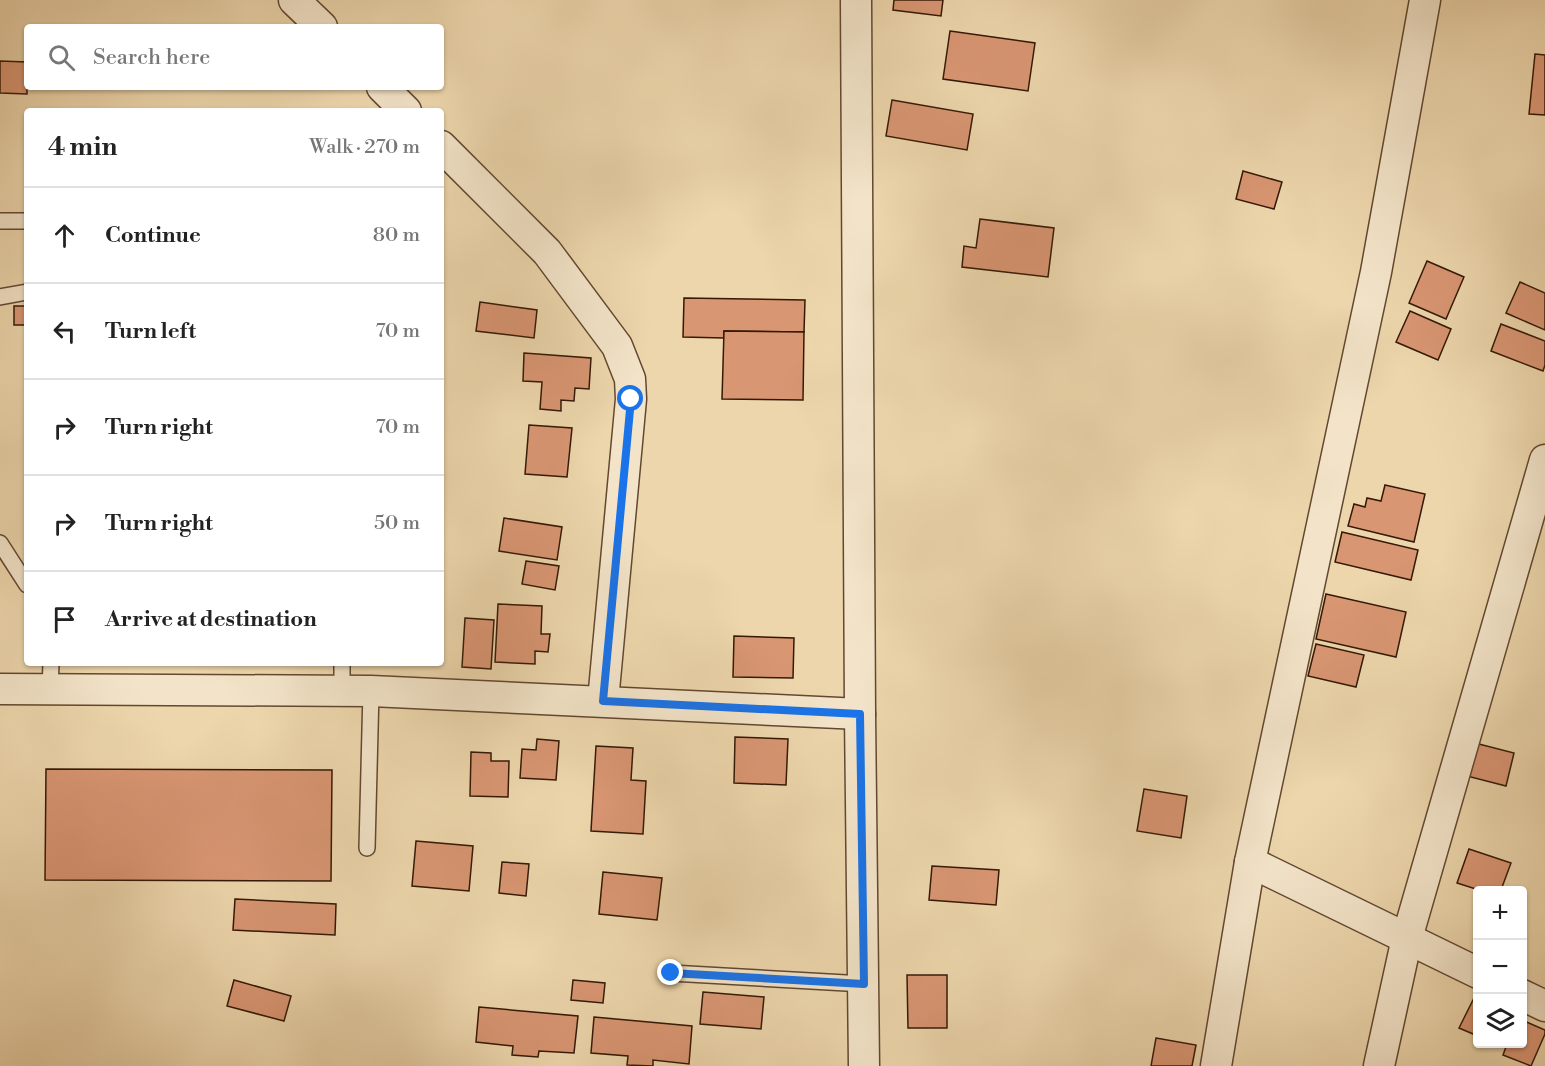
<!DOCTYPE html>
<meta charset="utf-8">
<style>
:root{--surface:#fff;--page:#f6f6f6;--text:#222;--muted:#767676;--line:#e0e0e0}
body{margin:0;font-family:"Libre Bodoni",serif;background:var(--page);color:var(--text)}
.controls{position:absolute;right:18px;bottom:18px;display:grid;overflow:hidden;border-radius:6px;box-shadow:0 2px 4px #0004}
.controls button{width:54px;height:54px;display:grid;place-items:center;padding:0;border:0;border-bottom:2px solid var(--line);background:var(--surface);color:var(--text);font:30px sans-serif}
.stop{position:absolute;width:18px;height:18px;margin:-14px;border:4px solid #1a73e8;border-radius:50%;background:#fff}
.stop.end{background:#1a73e8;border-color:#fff;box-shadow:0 2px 6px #0008}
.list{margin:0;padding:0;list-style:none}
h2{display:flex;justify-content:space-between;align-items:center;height:78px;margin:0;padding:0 24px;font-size:26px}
h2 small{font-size:20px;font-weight:400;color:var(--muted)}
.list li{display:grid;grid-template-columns:39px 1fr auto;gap:18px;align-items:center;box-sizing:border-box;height:96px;padding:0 24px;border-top:2px solid var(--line)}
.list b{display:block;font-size:22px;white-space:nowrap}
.list em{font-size:20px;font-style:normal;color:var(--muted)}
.icon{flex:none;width:33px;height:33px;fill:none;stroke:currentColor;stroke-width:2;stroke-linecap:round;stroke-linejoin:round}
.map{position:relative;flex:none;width:1545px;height:1066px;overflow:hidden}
.search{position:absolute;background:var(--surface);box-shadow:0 2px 4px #0004;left:24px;top:24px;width:420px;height:66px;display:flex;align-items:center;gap:15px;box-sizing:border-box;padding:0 21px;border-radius:6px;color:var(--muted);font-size:22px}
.panel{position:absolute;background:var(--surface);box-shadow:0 2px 4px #0004;left:24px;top:108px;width:420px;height:558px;border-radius:6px}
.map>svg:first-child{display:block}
.building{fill:#d99673;stroke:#341907;stroke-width:1.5}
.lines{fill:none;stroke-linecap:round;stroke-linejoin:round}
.service-casing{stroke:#624830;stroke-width:18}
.minor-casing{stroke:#624830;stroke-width:33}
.service{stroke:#f3e4c9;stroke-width:15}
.minor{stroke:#f3e4c9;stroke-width:30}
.route{stroke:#1a73e8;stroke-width:8}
</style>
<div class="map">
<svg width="1545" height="1066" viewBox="0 0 1545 1066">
<rect width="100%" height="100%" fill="#edd6ac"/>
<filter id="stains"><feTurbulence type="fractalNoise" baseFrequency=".00333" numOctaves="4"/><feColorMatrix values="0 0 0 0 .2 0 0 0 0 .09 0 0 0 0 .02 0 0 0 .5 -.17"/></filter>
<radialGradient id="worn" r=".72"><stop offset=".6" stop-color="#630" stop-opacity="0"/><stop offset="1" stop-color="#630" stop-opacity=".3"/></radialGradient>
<g class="building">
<polygon points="894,0 943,0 941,16 893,10"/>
<polygon points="950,31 1035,43 1028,91 943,79"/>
<polygon points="1535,54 1545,55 1545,115 1529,114"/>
<polygon points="0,61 27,62 27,94 0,93"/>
<polygon points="892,100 973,114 967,150 886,136"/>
<polygon points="1243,171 1282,182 1274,209 1236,199"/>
<polygon points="980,219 1054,228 1048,277 962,267 964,246 976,248"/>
<polygon points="1427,261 1464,277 1446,319 1409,303"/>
<polygon points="1520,282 1545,293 1545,330 1506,313"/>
<polygon points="684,298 805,300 804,332 724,331 724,338 683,337"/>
<polygon points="480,302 537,310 534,338 476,331"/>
<rect x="14" y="306" width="13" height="19"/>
<polygon points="1410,311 1451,329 1438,360 1396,342"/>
<polygon points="1501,324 1545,341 1545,365 1543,371 1491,351"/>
<polygon points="724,331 804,332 803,400 722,399"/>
<polygon points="524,353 591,358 589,389 575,388 574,401 561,400 561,411 540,409 542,382 523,381"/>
<polygon points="529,425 572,428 567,477 525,474"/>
<polygon points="1385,485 1425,494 1414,542 1348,526 1354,504 1365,507 1367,498 1381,501"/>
<polygon points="504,518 562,527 557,560 499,551"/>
<polygon points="1342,532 1418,550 1411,580 1335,562"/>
<polygon points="526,561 559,566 555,590 522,584"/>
<polygon points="1326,594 1406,612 1396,657 1316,639"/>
<polygon points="498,604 542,606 541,634 550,634 548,652 535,651 535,664 495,662"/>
<polygon points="465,618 494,620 491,669 462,667"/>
<polygon points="734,636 794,638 793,678 733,677"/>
<polygon points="1316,644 1364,655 1356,687 1308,676"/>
<polygon points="735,737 788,739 786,785 734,783"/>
<polygon points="537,739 559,741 556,780 520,778 522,749 536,750"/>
<polygon points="1475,743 1514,753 1506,786 1467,776"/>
<polygon points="596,746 633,748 631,780 646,781 643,834 591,831"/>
<polygon points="471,752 491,753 491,761 509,761 508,797 470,796"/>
<polygon points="46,769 332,770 331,881 45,880"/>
<polygon points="1144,789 1187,796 1181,838 1137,831"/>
<polygon points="416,841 473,846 469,891 412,886"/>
<polygon points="1469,849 1511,863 1501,890 1479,890 1457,883"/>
<polygon points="502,862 529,864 526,896 499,893"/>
<polygon points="932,866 999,870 996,905 929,900"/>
<polygon points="603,872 662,878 657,920 599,914"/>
<polygon points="235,899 336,904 335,935 233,930"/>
<polygon points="907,975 947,975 947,1028 908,1028"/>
<polygon points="234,980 291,996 284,1021 227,1006"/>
<polygon points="573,980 605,983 603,1003 571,1000"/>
<polygon points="703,992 764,997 761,1029 700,1024"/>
<polygon points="1474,998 1478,1000 1478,1036 1459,1028"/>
<polygon points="479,1007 578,1016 574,1053 539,1051 538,1057 512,1055 513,1046 476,1042"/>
<polygon points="594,1017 692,1026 689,1064 653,1060 653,1066 627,1065 628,1056 591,1053"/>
<polygon points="1522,1020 1545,1030 1545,1034 1531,1066 1503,1055 1507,1044 1522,1044"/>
<polygon points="1156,1038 1196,1045 1192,1066 1151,1066"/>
</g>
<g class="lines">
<g class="service-casing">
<g id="service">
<polyline points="0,221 27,221"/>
<polyline points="0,297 27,292"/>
<polyline points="0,543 27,585"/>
<polyline points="50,689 51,663"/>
<polyline points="342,690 342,663"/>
<polyline points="367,848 371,691"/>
<polyline points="671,973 864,984"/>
</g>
</g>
<g class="minor-casing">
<g id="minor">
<polyline points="294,0 322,27"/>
<polyline points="856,0 860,714 864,1066"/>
<polyline points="382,87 406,111"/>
<polyline points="441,146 547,252 617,346 630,379 631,399 603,701"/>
<polyline points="0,689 371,691 860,714"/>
<polyline points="1250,862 1478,973"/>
<polyline points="1522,995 1545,1006"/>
<polyline points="1216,1066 1250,862 1376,272 1425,0"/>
<polyline points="1379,1066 1407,938 1545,460"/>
</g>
</g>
<use href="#service" class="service"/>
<use href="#minor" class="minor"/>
</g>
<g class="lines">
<polyline class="route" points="631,399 603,701 860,714 864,984 671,973"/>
</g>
<rect width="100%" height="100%" filter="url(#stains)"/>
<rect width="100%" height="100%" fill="url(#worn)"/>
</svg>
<div class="controls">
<button>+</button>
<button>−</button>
<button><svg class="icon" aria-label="layers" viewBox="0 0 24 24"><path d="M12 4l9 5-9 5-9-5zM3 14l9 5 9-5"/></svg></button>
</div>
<div class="stop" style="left:631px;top:399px"></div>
<div class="stop end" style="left:671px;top:973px"></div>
<div class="search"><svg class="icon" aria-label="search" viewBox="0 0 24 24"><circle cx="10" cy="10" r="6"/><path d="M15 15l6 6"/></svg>Search here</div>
<section class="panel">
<h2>4 min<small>Walk · 270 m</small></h2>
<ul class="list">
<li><svg class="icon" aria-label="ahead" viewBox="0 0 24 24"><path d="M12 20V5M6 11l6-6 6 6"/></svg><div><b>Continue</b></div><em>80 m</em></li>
<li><svg class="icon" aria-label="left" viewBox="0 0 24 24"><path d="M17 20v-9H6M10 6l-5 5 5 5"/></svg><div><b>Turn left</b></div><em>70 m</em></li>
<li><svg class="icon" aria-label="right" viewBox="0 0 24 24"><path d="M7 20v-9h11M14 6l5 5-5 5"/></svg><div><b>Turn right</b></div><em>70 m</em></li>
<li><svg class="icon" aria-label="right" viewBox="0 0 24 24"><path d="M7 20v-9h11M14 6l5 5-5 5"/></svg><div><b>Turn right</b></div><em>50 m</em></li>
<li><svg class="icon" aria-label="arrive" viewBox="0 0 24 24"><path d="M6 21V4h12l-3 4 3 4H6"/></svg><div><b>Arrive at destination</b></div></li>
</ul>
</section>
</div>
